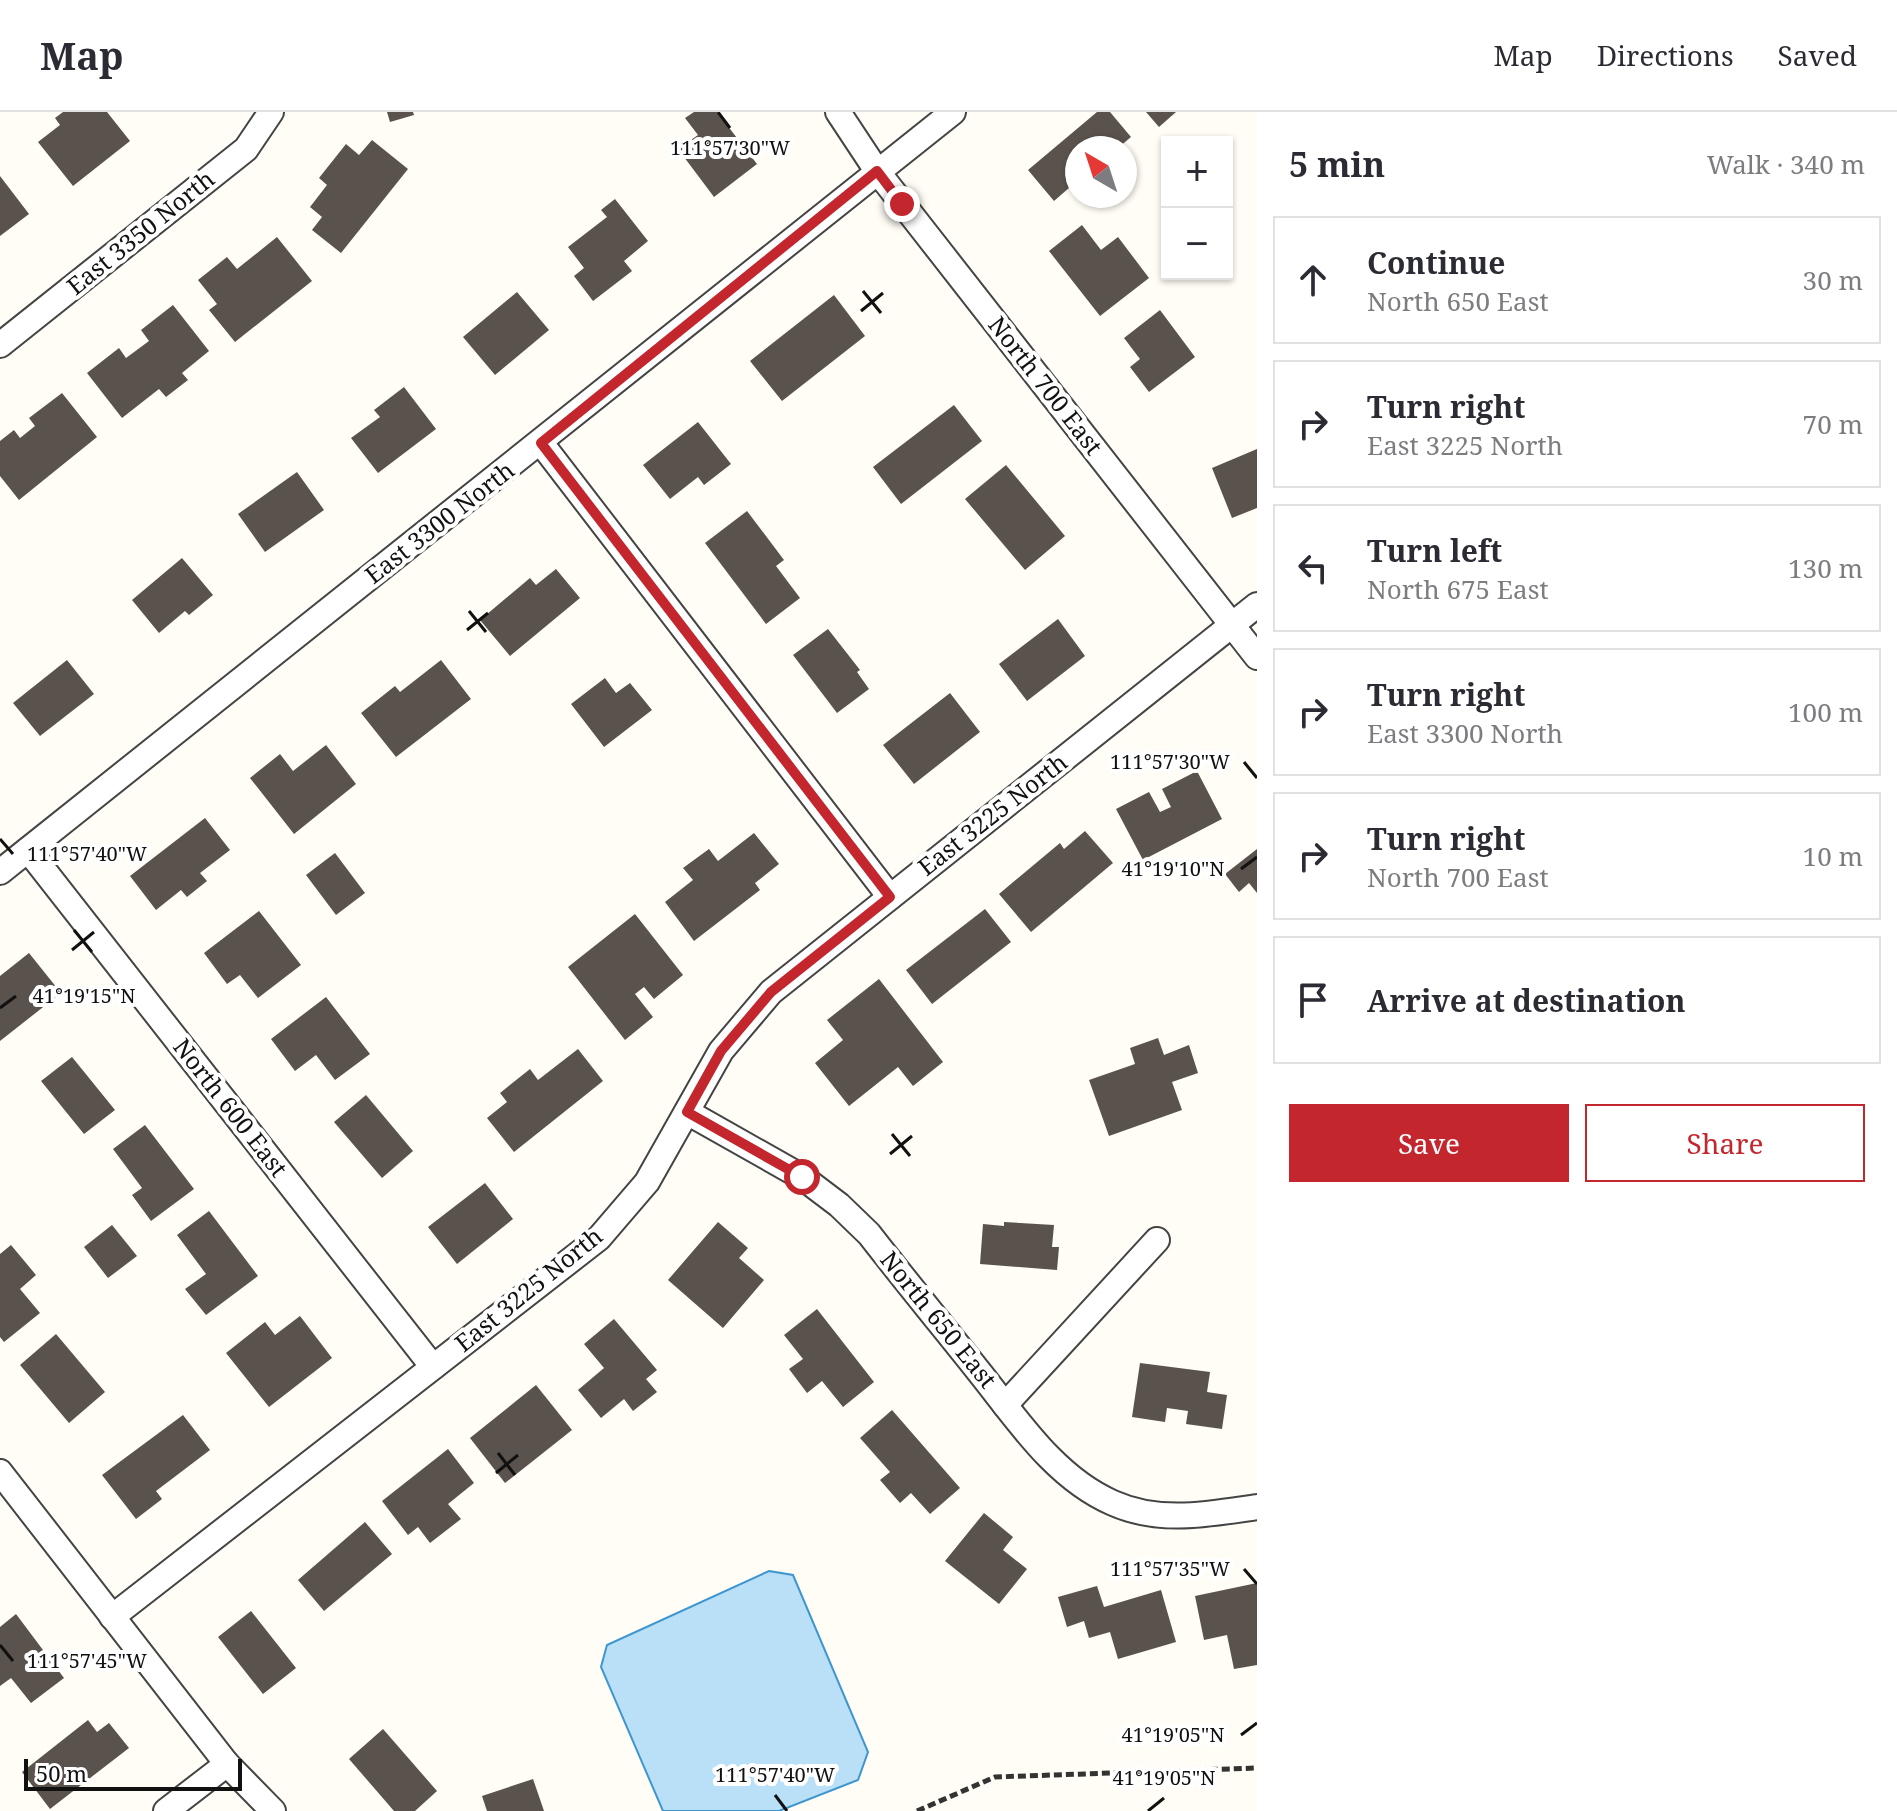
<!DOCTYPE html>
<meta charset="utf-8">
<style>
:root{--surface:#fff;--page:#f7f7f7;--text:#2b2b33;--muted:#7c7c81;--line:#e1e1e2;--accent:#c4262e}
body{margin:0;font-family:"Noto Serif",serif;background:var(--page);color:var(--text)}
.controls{position:absolute;right:24px;top:24px;display:grid;overflow:hidden;border-radius:0px;box-shadow:0 2px 6px #0004}
.controls button{width:72px;height:72px;display:grid;place-items:center;padding:0;border:0;border-bottom:2px solid var(--line);background:var(--surface);color:var(--text);font:40px sans-serif}
.compass{position:absolute;left:1065px;top:24px;width:72px;height:72px;border-radius:50%;background:var(--surface);box-shadow:0 2px 6px #0004;rotate:321deg}
.scale{position:absolute;left:24px;bottom:20px;width:218px;box-sizing:border-box;padding-left:8px;border:4px solid #111;border-top:0;font-size:22px;line-height:28px;white-space:nowrap;color:#111;-webkit-text-stroke:6px #fff;paint-order:stroke}
.stop{position:absolute;width:24px;height:24px;margin:-18px;border:6px solid #c4262e;border-radius:50%;background:#fff}
.stop.end{background:#c4262e;border-color:#fff;box-shadow:0 2px 8px #0008}
.list{margin:0;padding:0;list-style:none}
h2{display:flex;justify-content:space-between;align-items:center;height:104px;margin:0;padding:0 32px;font-size:34px}
h2 small{font-size:26px;font-weight:400;color:var(--muted)}
.list li{display:grid;grid-template-columns:52px 1fr auto;gap:24px;align-items:center;box-sizing:border-box;height:128px;margin:0 16px 16px;padding:0 16px;border:2px solid var(--line);border-radius:0px}
.list b{display:block;font-size:30px;white-space:nowrap}
.list p{margin:0;font-size:26px;white-space:nowrap;color:var(--muted)}
.list em{font-size:26px;font-style:normal;color:var(--muted)}
.actions{display:flex;gap:16px;padding:24px 32px}
.actions a{flex:1;padding:18px 0;border:2px solid var(--accent);border-radius:0px;text-align:center;font-size:28px;color:var(--accent)}
.actions .main{background:var(--accent);color:#fff}
.icon{flex:none;width:44px;height:44px;fill:none;stroke:currentColor;stroke-width:2;stroke-linecap:round;stroke-linejoin:round}
.map{position:relative;flex:none;width:1257px;height:1699px;overflow:hidden}
header{display:flex;align-items:center;gap:48px;box-sizing:border-box;height:112px;padding:0 40px;background:var(--surface);border-bottom:2px solid var(--line)}
header strong{font-size:38px}
nav{display:flex;gap:44px;margin-inline-start:auto;font-size:28px}
main{display:flex}
aside{flex:1;background:var(--surface)}
.map>svg:first-child{display:block}
.water{fill:#b9e0f7;stroke:#3f96cf;stroke-width:2}
.building{fill:#5a524d}
.lines{fill:none;stroke-linecap:round;stroke-linejoin:round}
.minor-casing{stroke:#444;stroke-width:28}
.path{stroke:#333;stroke-width:5;stroke-dasharray:8 4;stroke-linecap:butt}
.minor{stroke:#fff;stroke-width:24}
.route{stroke:#c4262e;stroke-width:10}
.ticks{fill:none;stroke:#111;stroke-width:3}
.labels{text-anchor:middle;stroke-width:8;stroke-linejoin:round;paint-order:stroke}
.street-label{font-size:24px;fill:#111;stroke:#fff}
.ticks-label{font-size:20px;text-anchor:middle;fill:#111;stroke:#fff;stroke-width:8;stroke-linejoin:round;paint-order:stroke}
</style>
<header>
<strong>Map</strong>
<nav><a>Map</a><a>Directions</a><a>Saved</a></nav>
</header>
<main>
<div class="map">
<svg width="1257" height="1699" viewBox="0 0 1257 1699">
<rect width="100%" height="100%" fill="#fffdf5"/>
<polygon class="water" points="769,1459 793,1463 868,1640 858,1668 779,1699 663,1699 601,1555 607,1533"/>
<g class="building">
<polygon points="63,0 107,0 130,29 73,74 38,30 60,13 55,6"/>
<polygon points="387,0 413,0 414,3 390,10"/>
<polygon points="694,0 717,0 757,52 714,85 678,37 698,23 685,6"/>
<polygon points="1097,0 1110,0 1131,25 1118,36 1077,36 1077,69 1054,89 1028,58"/>
<polygon points="1146,0 1176,0 1159,15"/>
<polygon points="372,28 408,57 341,141 312,118 322,105 310,95 327,73 319,66 346,32 359,43"/>
<polygon points="0,64 29,102 0,124"/>
<polygon points="615,87 648,129 624,149 632,159 593,189 574,164 584,156 568,135 607,105 601,98"/>
<polygon points="1082,113 1101,138 1118,125 1149,166 1100,204 1049,139"/>
<polygon points="277,125 312,169 235,230 209,198 217,192 198,168 227,145 237,157"/>
<polygon points="517,180 549,218 495,263 463,225"/>
<polygon points="834,183 865,224 782,289 750,249"/>
<polygon points="173,193 209,239 182,261 188,268 166,285 159,277 122,306 87,261 119,236 126,246 149,229 141,218"/>
<polygon points="1160,198 1195,245 1149,280 1130,255 1140,247 1124,226"/>
<polygon points="404,275 436,317 378,361 351,326 380,305 374,298"/>
<polygon points="62,281 97,325 19,388 0,364 0,329 14,318 20,326 35,314 29,306"/>
<polygon points="954,293 982,329 901,392 873,355"/>
<polygon points="698,310 731,352 704,373 698,365 670,387 643,353"/>
<polygon points="1257,337 1257,396 1232,406 1212,356"/>
<polygon points="1006,353 1065,424 1025,458 965,387"/>
<polygon points="297,360 324,398 265,440 238,402"/>
<polygon points="747,399 784,448 776,454 800,486 766,512 705,431"/>
<polygon points="182,446 213,483 189,503 185,499 159,521 132,488"/>
<polygon points="556,457 580,486 510,544 480,508 530,466 536,473"/>
<polygon points="1058,507 1085,544 1027,589 999,552"/>
<polygon points="828,517 860,558 857,560 869,577 837,601 793,543"/>
<polygon points="67,548 94,582 40,624 13,591"/>
<polygon points="441,548 471,587 396,645 361,601 395,574 400,580"/>
<polygon points="605,566 616,581 630,571 652,598 604,635 571,592"/>
<polygon points="950,581 980,620 914,672 883,633"/>
<polygon points="326,633 356,672 294,722 250,666 280,642 293,659"/>
<polygon points="1197,659 1222,707 1143,748 1116,697 1149,680 1160,700 1171,695 1162,677"/>
<polygon points="205,706 230,738 200,761 207,769 187,785 181,778 156,798 130,764"/>
<polygon points="1085,719 1113,751 1031,820 999,782 1060,731 1064,737"/>
<polygon points="754,721 779,752 755,771 760,778 694,829 665,790 693,768 683,756 709,737 718,749"/>
<polygon points="1257,737 1257,781 1249,771 1239,780 1225,762"/>
<polygon points="335,741 365,781 336,803 306,763"/>
<polygon points="985,797 1011,830 932,892 906,858"/>
<polygon points="259,799 301,853 258,886 240,863 227,872 204,841"/>
<polygon points="635,802 683,863 654,887 644,875 635,882 653,905 625,928 568,855"/>
<polygon points="29,841 61,881 0,929 0,864"/>
<polygon points="879,867 943,950 913,974 898,955 849,994 815,951 843,928 827,908"/>
<polygon points="326,885 370,942 335,968 316,943 295,959 271,927"/>
<polygon points="1158,926 1164,943 1189,933 1198,961 1172,970 1182,998 1109,1024 1089,968 1135,952 1130,936"/>
<polygon points="578,937 603,969 514,1040 487,1006 507,990 500,981 530,957 538,968"/>
<polygon points="72,945 115,998 84,1022 41,969"/>
<polygon points="366,983 413,1039 382,1066 334,1010"/>
<polygon points="145,1013 194,1077 151,1109 132,1083 142,1076 113,1037"/>
<polygon points="485,1071 513,1107 457,1152 428,1115"/>
<polygon points="209,1099 258,1164 206,1203 185,1177 206,1162 177,1123"/>
<polygon points="718,1110 748,1136 739,1146 764,1168 723,1216 668,1168"/>
<polygon points="1004,1110 1054,1113 1052,1135 1059,1135 1057,1158 980,1152 983,1112 1004,1114"/>
<polygon points="112,1113 137,1144 108,1166 84,1135"/>
<polygon points="11,1133 36,1163 20,1177 40,1201 4,1230 0,1225 0,1142"/>
<polygon points="817,1197 874,1270 843,1295 822,1269 807,1281 789,1257 803,1247 784,1223"/>
<polygon points="300,1204 332,1246 269,1295 226,1241 265,1210 275,1223"/>
<polygon points="614,1207 657,1258 646,1267 657,1280 633,1299 624,1287 601,1306 578,1278 604,1256 584,1232"/>
<polygon points="56,1222 105,1280 69,1311 20,1253"/>
<polygon points="1140,1251 1210,1260 1207,1280 1227,1283 1222,1317 1186,1312 1188,1299 1167,1296 1165,1310 1132,1305"/>
<polygon points="536,1273 572,1318 505,1371 470,1326"/>
<polygon points="892,1298 960,1376 930,1402 911,1381 900,1391 880,1368 890,1360 860,1326"/>
<polygon points="183,1303 210,1338 156,1379 162,1387 136,1407 102,1363"/>
<polygon points="448,1337 474,1371 448,1392 461,1407 430,1431 418,1415 408,1423 382,1389"/>
<polygon points="984,1401 1013,1425 1003,1438 1027,1457 999,1492 945,1449"/>
<polygon points="365,1410 392,1442 324,1499 298,1468"/>
<polygon points="1257,1471 1257,1553 1234,1557 1227,1523 1204,1528 1195,1484"/>
<polygon points="1097,1474 1104,1495 1161,1478 1176,1530 1118,1547 1110,1520 1089,1526 1084,1509 1067,1515 1058,1485"/>
<polygon points="251,1499 296,1556 263,1582 218,1525"/>
<polygon points="16,1502 64,1566 31,1591 11,1566 0,1574 0,1515"/>
<polygon points="88,1608 97,1620 109,1611 129,1636 50,1697 22,1660"/>
<polygon points="383,1617 437,1679 415,1699 394,1699 349,1647"/>
<polygon points="533,1667 544,1699 487,1699 482,1684"/>
</g>
<g class="lines">
<g class="minor-casing">
<g id="minor">
<polyline points="838,0 877,59 1257,545"/>
<polyline points="0,233 246,37 271,0"/>
<polyline points="541,331 890,785"/>
<polyline points="28,738 433,1255"/>
<polyline points="0,760 953,0"/>
<path d="M687 1000 802 1065 839 1093 869 1122C904 1167 940 1211 976 1256 1015 1304 1053 1365 1113 1391 1160 1412 1209 1402 1257 1395"/>
<polyline points="1005,1293 1157,1128"/>
<polyline points="0,1360 227,1652 273,1699"/>
<polyline points="112,1505 599,1126 647,1070 721,939 771,880 1257,493"/>
<polyline points="166,1699 227,1652"/>
</g>
</g>
<polyline class="path" points="917,1699 995,1665 1257,1656"/>
<use href="#minor" class="minor"/>
</g>
<g class="lines">
<polyline class="route" points="802,1065 687,1000 721,939 771,880 890,785 541,331 877,59 902,92"/>
</g>
<path class="ticks" d="M718 0 730 16M863 179 881 201M861 199 883 181M469 499 486 520M467 518 488 501M1244 650 1257 666M0 727 13 742M1241 757 1257 745M74 818 92 840M72 838 94 820M0 896 16 884M892 1022 910 1044M890 1042 912 1024M498 1341 515 1363M496 1361 518 1343M1244 1457 1257 1472M0 1533 13 1549M1241 1623 1257 1611M775 1683 787 1699M1148 1699 1164 1686"/>
<g class="labels">
<g class="street-label">
<text transform="translate(141 121) rotate(-39)" y="8">East 3350 North</text>
<text transform="translate(1045 274) rotate(52)" y="8">North 700 East</text>
<text transform="translate(440 411) rotate(-38)" y="8">East 3300 North</text>
<text transform="translate(993 703) rotate(-38)" y="8">East 3225 North</text>
<text transform="translate(230 996) rotate(52)" y="8">North 600 East</text>
<text transform="translate(529 1178) rotate(-39)" y="8">East 3225 North</text>
<text transform="translate(938 1208) rotate(51)" y="8">North 650 East</text>
</g>
</g>
<g class="ticks-label">
<text x="730" y="43">111°57'30"W</text>
<text x="1170" y="657">111°57'30"W</text>
<text x="87" y="749">111°57'40"W</text>
<text x="1173" y="764">41°19'10"N</text>
<text x="84" y="891">41°19'15"N</text>
<text x="1170" y="1464">111°57'35"W</text>
<text x="87" y="1556">111°57'45"W</text>
<text x="1173" y="1630">41°19'05"N</text>
<text x="775" y="1670">111°57'40"W</text>
<text x="1164" y="1673">41°19'05"N</text>
</g>
</svg>
<div class="controls">
<button>+</button>
<button>−</button>
</div>
<svg class="compass" viewBox="-18 -18 36 36"><path d="M0-13l5 13h-10z" fill="#e53935"/><path d="M0 13l5-13h-10z" fill="#7c7c81"/></svg>
<div class="scale">50 m</div>
<div class="stop" style="left:802px;top:1065px"></div>
<div class="stop end" style="left:902px;top:92px"></div>
</div>
<aside>
<h2>5 min<small>Walk · 340 m</small></h2>
<ul class="list">
<li><svg class="icon" aria-label="ahead" viewBox="0 0 24 24"><path d="M12 20V5M6 11l6-6 6 6"/></svg><div><b>Continue</b><p>North 650 East</p></div><em>30 m</em></li>
<li><svg class="icon" aria-label="right" viewBox="0 0 24 24"><path d="M7 20v-9h11M14 6l5 5-5 5"/></svg><div><b>Turn right</b><p>East 3225 North</p></div><em>70 m</em></li>
<li><svg class="icon" aria-label="left" viewBox="0 0 24 24"><path d="M17 20v-9H6M10 6l-5 5 5 5"/></svg><div><b>Turn left</b><p>North 675 East</p></div><em>130 m</em></li>
<li><svg class="icon" aria-label="right" viewBox="0 0 24 24"><path d="M7 20v-9h11M14 6l5 5-5 5"/></svg><div><b>Turn right</b><p>East 3300 North</p></div><em>100 m</em></li>
<li><svg class="icon" aria-label="right" viewBox="0 0 24 24"><path d="M7 20v-9h11M14 6l5 5-5 5"/></svg><div><b>Turn right</b><p>North 700 East</p></div><em>10 m</em></li>
<li><svg class="icon" aria-label="arrive" viewBox="0 0 24 24"><path d="M6 21V4h12l-3 4 3 4H6"/></svg><div><b>Arrive at destination</b></div></li>
</ul>
<div class="actions"><a class="main">Save</a><a>Share</a></div>
</aside>
</main>
